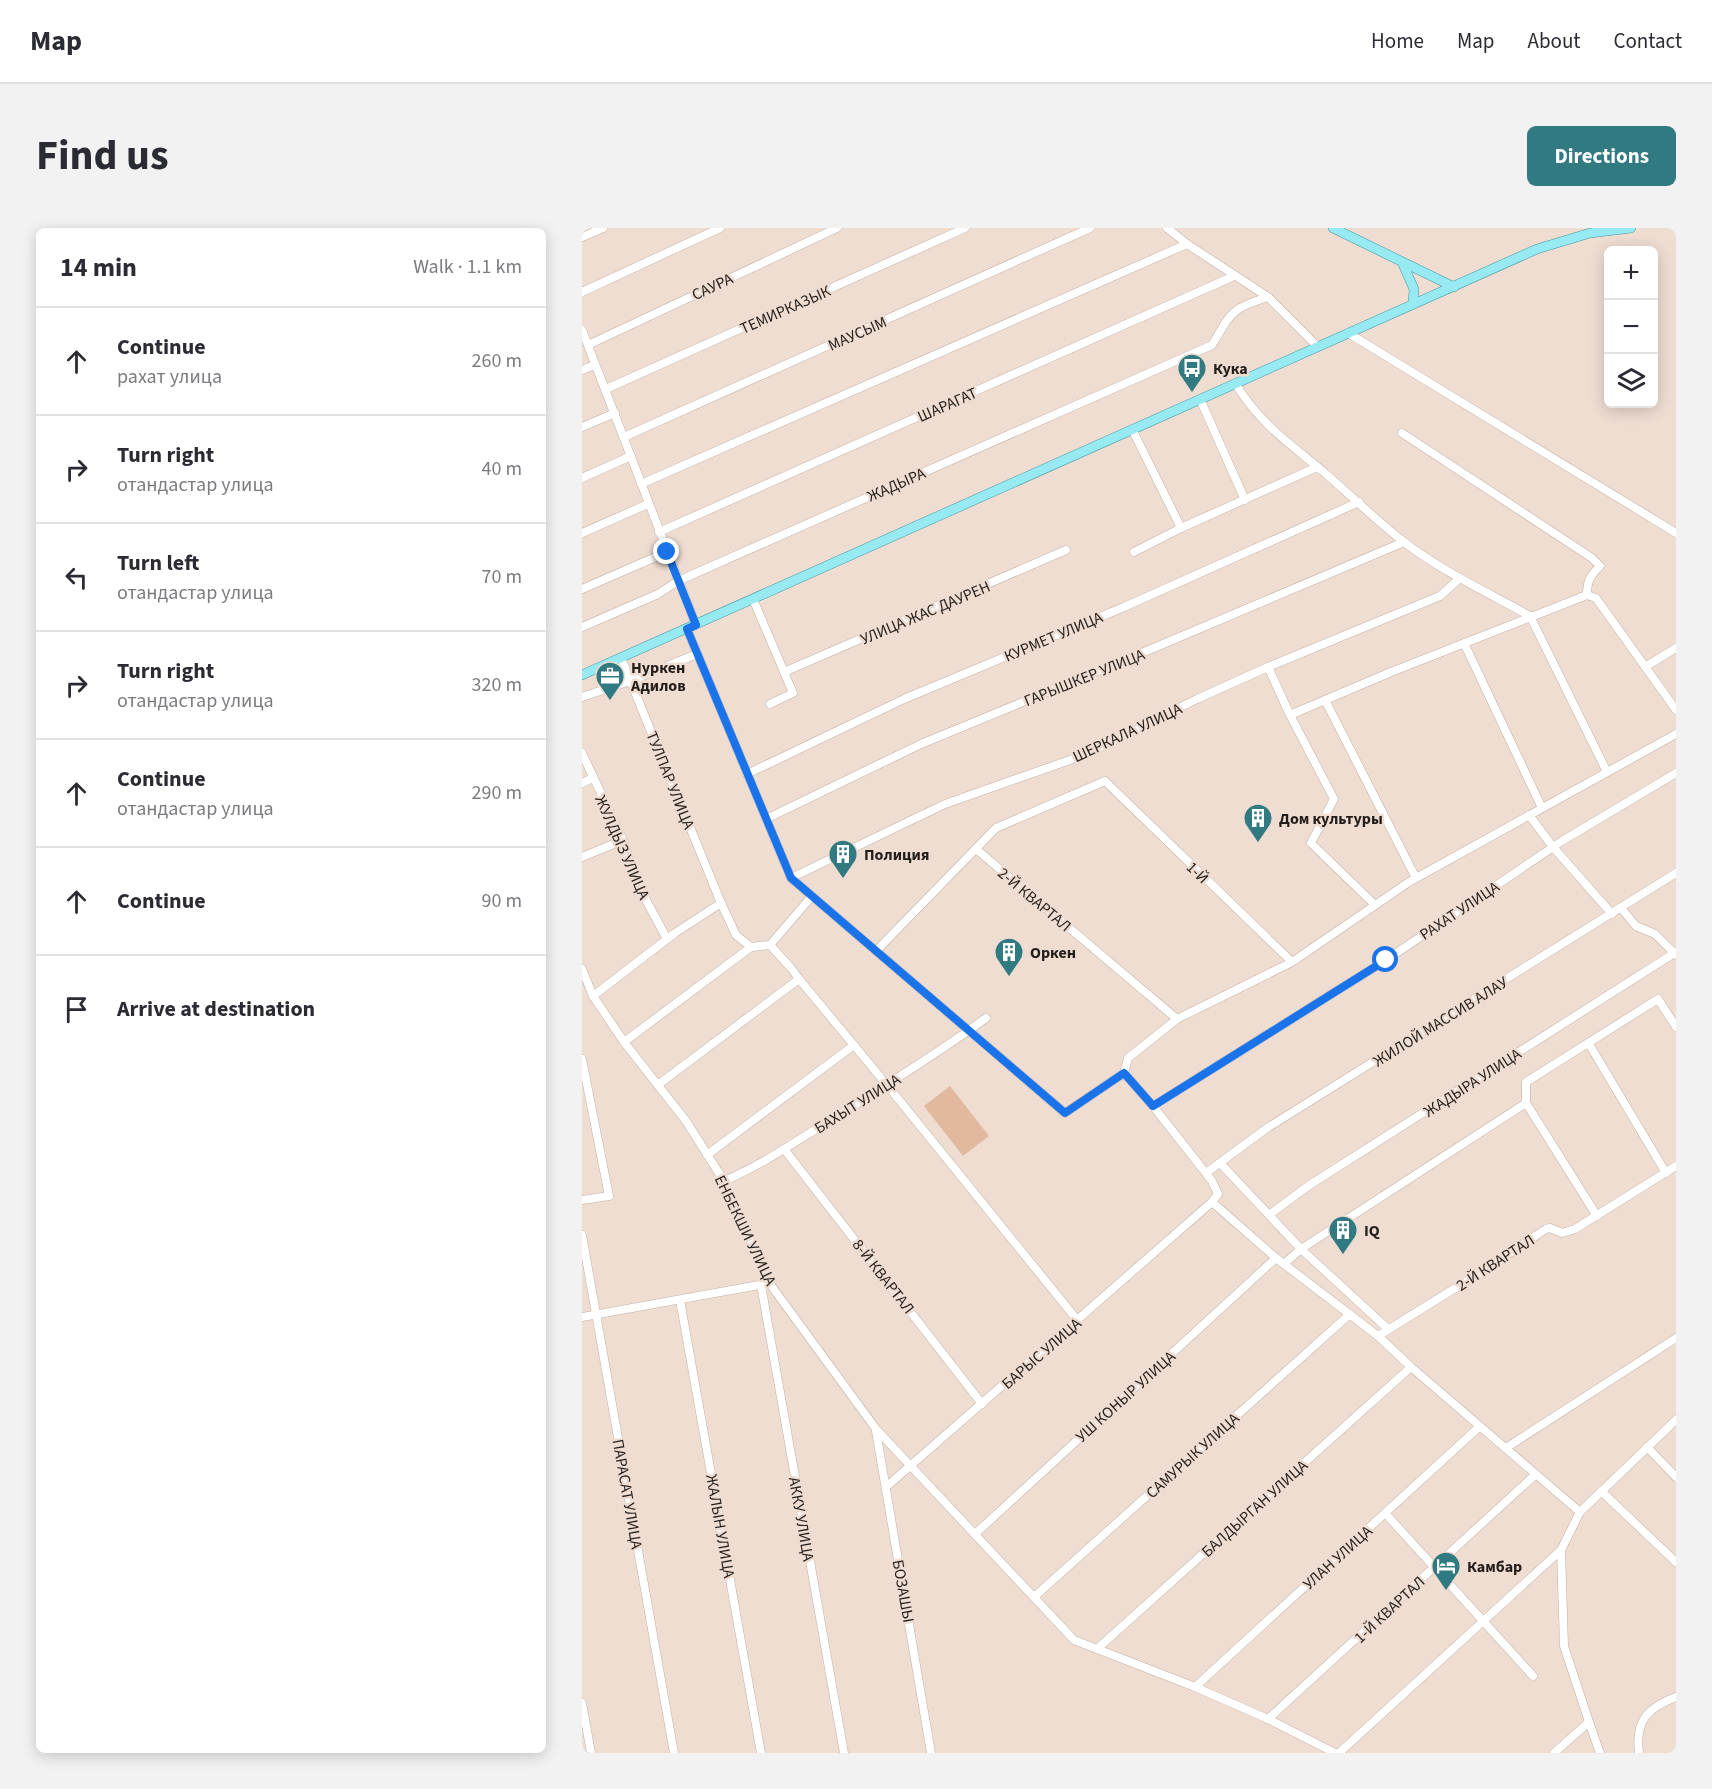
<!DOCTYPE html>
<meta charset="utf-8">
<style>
:root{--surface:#fff;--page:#f2f2f3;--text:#2b2b33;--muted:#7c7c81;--line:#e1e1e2;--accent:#317a82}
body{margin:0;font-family:"Source Sans 3",sans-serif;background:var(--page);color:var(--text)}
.controls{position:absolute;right:18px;top:18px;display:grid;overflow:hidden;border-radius:9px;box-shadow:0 3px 15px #0003}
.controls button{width:54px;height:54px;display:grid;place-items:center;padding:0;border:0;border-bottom:2px solid var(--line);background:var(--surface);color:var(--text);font:30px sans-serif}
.stop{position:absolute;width:18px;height:18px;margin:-14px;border:4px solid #1a73e8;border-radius:50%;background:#fff}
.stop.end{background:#1a73e8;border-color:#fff;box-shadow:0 2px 6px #0008}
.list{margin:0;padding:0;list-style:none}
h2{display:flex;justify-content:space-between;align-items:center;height:78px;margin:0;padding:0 24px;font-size:26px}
h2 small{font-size:20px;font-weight:400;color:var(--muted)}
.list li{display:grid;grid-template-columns:39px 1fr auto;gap:18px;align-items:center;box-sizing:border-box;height:108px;padding:0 24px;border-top:2px solid var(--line)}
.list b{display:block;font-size:22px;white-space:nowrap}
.list p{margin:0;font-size:20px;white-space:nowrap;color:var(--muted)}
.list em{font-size:20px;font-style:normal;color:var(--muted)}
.icon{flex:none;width:33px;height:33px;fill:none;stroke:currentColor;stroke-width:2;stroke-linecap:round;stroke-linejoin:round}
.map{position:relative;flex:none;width:1094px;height:1525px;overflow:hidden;border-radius:9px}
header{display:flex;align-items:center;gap:36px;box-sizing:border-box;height:84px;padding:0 30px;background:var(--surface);border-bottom:2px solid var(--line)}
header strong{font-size:28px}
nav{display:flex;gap:33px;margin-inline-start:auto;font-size:21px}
.intro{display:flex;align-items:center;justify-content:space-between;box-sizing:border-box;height:144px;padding:0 36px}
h1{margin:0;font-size:42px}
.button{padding:15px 27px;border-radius:9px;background:var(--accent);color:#fff;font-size:21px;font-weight:700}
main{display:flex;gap:36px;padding:0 36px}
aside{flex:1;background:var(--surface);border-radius:9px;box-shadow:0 3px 15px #0003}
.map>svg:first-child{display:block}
.green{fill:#e2b89e}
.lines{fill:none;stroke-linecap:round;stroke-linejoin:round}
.minor-casing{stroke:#c1b0a5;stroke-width:9}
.major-casing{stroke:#4299a1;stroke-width:10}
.minor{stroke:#fff;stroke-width:8}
.major{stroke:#97e9f2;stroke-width:9}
.route{stroke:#1a73e8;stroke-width:8}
.labels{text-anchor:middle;stroke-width:5;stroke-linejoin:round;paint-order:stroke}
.street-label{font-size:16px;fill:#241e1a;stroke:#efddd2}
.poi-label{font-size:16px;font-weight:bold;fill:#241e1a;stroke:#efddd2;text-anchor:start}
</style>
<header>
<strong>Map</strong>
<nav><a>Home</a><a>Map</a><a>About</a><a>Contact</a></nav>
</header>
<div class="intro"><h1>Find us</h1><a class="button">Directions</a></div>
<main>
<aside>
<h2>14 min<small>Walk · 1.1 km</small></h2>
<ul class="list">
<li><svg class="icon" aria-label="ahead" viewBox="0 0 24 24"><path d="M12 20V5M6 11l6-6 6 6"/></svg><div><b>Continue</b><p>рахат улица</p></div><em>260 m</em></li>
<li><svg class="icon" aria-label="right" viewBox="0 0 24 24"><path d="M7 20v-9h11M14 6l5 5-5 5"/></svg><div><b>Turn right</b><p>отандастар улица</p></div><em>40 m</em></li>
<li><svg class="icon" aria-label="left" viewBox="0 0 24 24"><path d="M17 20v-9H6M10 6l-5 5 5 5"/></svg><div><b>Turn left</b><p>отандастар улица</p></div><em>70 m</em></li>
<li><svg class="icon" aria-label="right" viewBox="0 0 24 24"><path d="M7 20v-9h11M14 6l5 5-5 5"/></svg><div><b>Turn right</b><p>отандастар улица</p></div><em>320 m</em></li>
<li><svg class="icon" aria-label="ahead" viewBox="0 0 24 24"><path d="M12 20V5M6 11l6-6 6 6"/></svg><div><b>Continue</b><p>отандастар улица</p></div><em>290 m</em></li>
<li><svg class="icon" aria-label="ahead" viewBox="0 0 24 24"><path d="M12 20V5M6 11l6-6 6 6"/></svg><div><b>Continue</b></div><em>90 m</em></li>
<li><svg class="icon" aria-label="arrive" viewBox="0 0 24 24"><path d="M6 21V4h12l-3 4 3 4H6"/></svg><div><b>Arrive at destination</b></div></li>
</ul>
</aside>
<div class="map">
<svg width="1094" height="1525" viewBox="0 0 1094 1525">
<rect width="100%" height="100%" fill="#efddd2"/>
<polygon class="green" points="368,858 407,908 381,928 342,878"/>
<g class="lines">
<g class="minor-casing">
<g id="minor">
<polyline points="585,0 605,16 686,69 735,118"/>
<polyline points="0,9 21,0"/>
<polyline points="0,64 138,0"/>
<polyline points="0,102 114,397"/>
<polyline points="766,105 1094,305"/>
<polyline points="6,117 255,0"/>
<polyline points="0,142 13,137"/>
<path d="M653 155C678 196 707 215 743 245 769 268 795 293 822 314 861 344 905 364 948 388"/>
<polyline points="24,161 383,0"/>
<polyline points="618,171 663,272"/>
<polyline points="0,199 33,185"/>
<polyline points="550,201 599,300"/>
<path d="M820 205 1010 330 1018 338C1008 348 1005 353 1005 367"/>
<polyline points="42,209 508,0"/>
<polyline points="0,250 49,228"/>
<polyline points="59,256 605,16"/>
<polyline points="77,304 652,48"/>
<polyline points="0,305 66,276"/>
<polyline points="552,324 599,300 735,239"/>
<polyline points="0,361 85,324"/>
<polyline points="171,371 211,465 188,476"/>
<polyline points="948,388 1025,544"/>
<path d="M0 399 76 366 96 353 630 117C650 84 648 81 686 69"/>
<polyline points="882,415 960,580"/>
<polyline points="39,430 139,675 154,707 169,719 188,717 230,668 209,650 105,401"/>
<polyline points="686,439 708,487 752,571 729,615 793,677"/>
<polyline points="1063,439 1094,420"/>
<polyline points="202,444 484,322"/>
<polyline points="0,469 48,453 115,426"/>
<polyline points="743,472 834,650"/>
<polyline points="708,487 809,444 1005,367 1014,370 1094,482"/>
<polyline points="0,525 41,612 57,659 85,711"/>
<polyline points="165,546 322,471 542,379 777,274"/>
<polyline points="0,555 11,550"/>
<polyline points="947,587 971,619 1030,686"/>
<polyline points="184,591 339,516 574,419 822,314"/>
<polyline points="394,621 595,791"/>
<polyline points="0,629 41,612"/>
<polyline points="209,650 363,576 505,526 615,471 686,439 858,368 877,351"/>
<polyline points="230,668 483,885 542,845 571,878 630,953 636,966 630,974"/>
<polyline points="1039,680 1054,698 1073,706 1094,727"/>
<polyline points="188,717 209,740 217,751 305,857 496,1093"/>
<polyline points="294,723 414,600 523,553 710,734"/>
<polyline points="0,741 11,768 42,814 104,893 142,953 188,1056 294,1201 492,1412 613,1459 686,1491 753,1525"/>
<polyline points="11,768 93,705 139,675"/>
<polyline points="42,814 169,719"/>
<polyline points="1007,816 1084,945"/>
<polyline points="0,831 27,968 0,972"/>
<polyline points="542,845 546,830 595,791 710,734 827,654 1094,506"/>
<polyline points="77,856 217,751"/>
<polyline points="944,875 1015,988"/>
<polyline points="571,878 804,732 980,613 1094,545"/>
<polyline points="202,921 400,1176"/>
<polyline points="125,927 272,817"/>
<polyline points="638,935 687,987 726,958 1094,724"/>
<polyline points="624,945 685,900 1094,645"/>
<path d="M142 953C182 936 217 911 254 889 304 857 355 826 404 790"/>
<polyline points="687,987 719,1021 806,1101"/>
<polyline points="0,1007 92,1525"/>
<polyline points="703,1035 719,1021 944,875 944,854 1076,771 1094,799"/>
<polyline points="179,1057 262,1525"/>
<polyline points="98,1072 179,1525"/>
<polyline points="0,1089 183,1056"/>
<polyline points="796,1108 899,1044 964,1001 968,1000 980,1005 993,1001 1094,938"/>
<polyline points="294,1203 349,1525"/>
<polyline points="1065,1219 1094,1249"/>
<polyline points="924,1220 1094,1110"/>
<polyline points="304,1259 630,974 694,1030 796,1108 829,1139 998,1284"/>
<polyline points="1019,1263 1094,1334"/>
<polyline points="803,1285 951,1448"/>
<polyline points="393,1306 694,1030"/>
<polyline points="452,1369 768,1086"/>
<polyline points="515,1421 829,1139"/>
<polyline points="613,1459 897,1199"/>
<polyline points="0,1475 9,1525"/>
<polyline points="686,1491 954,1246"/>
<polyline points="1007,1494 1018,1525"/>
<polyline points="757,1525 979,1322"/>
<polyline points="972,1525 1007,1494 982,1418 979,1322 998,1284 1094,1192"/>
<path d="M1057 1525C1053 1493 1065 1480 1094 1469"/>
</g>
</g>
<g class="major-casing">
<g id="major">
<polyline points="751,0 872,59"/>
<polyline points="820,34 832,61 831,76"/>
<polyline points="0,447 955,21 1008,5 1049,0"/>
</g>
</g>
<use href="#minor" class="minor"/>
<use href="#major" class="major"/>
</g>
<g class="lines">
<polyline class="route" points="85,324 114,397 105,401 209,650 483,885 542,845 571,878 804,732"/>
</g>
<defs>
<g id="bus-pin" transform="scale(1.5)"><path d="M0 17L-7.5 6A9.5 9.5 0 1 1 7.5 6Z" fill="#317a82" stroke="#efddd2"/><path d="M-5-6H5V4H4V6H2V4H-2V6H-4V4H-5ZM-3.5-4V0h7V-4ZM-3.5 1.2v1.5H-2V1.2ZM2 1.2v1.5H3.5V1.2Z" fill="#fff"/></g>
<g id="office-pin" transform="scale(1.5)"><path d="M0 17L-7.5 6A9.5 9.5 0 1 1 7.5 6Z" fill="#317a82" stroke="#efddd2"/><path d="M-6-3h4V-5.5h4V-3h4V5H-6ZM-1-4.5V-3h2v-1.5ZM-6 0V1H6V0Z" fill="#fff"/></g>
<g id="building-pin" transform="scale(1.5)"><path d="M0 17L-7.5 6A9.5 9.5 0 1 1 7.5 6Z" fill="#317a82" stroke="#efddd2"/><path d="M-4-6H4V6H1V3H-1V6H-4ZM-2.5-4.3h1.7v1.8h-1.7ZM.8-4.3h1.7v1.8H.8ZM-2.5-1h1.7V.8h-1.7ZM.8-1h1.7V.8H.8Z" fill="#fff"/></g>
<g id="hotel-pin" transform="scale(1.5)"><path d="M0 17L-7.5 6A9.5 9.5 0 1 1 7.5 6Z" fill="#317a82" stroke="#efddd2"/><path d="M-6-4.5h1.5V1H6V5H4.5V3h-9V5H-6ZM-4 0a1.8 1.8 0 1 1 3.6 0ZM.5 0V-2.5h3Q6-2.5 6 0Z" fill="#fff"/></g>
</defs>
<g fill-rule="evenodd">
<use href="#bus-pin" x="610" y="140"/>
<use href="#office-pin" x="28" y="448"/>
<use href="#building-pin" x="676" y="590"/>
<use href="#building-pin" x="261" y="626"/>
<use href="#building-pin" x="427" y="724"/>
<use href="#building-pin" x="761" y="1002"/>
<use href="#hotel-pin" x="864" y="1338"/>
</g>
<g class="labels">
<g class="street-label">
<text transform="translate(130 58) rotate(-25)" y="6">САУРА</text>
<text transform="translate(203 81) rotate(-24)" y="6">ТЕМИРКАЗЫК</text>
<text transform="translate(275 105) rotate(-24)" y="6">МАУСЫМ</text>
<text transform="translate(365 176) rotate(-24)" y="6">ШАРАГАТ</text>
<text transform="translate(314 256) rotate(-24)" y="6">ЖАДЫРА</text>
<text transform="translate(343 384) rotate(-23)" y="6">УЛИЦА ЖАС ДАУРЕН</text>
<text transform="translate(471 408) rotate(-23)" y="6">КУРМЕТ УЛИЦА</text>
<text transform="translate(502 449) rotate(-22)" y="6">ГАРЫШКЕР УЛИЦА</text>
<text transform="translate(545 504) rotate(-25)" y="6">ШЕРКАЛА УЛИЦА</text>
<text transform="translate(89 552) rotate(68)" y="6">ТУЛПАР УЛИЦА</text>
<text transform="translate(41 619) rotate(66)" y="6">ЖУЛДЫЗ УЛИЦА</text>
<text transform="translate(616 644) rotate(44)" y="6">1-Й</text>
<text transform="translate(453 671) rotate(40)" y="6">2-Й КВАРТАЛ</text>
<text transform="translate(877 682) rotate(-34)" y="6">РАХАТ УЛИЦА</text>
<text transform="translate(858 793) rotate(-32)" y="6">ЖИЛОЙ МАССИВ АЛАУ</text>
<text transform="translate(890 854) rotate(-33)" y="6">ЖАДЫРА УЛИЦА</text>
<text transform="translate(275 875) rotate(-32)" y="6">БАХЫТ УЛИЦА</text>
<text transform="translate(164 1002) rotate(64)" y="6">ЕНБЕКШИ УЛИЦА</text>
<text transform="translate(913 1034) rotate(-33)" y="6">2-Й КВАРТАЛ</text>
<text transform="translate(302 1048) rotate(52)" y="6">8-Й КВАРТАЛ</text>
<text transform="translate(459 1125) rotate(-41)" y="6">БАРЫС УЛИЦА</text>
<text transform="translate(543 1168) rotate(-42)" y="6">УШ КОНЫР УЛИЦА</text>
<text transform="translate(610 1227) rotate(-42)" y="6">САМУРЫК УЛИЦА</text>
<text transform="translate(46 1266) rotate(80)" y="6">ПАРАСАТ УЛИЦА</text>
<text transform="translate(672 1280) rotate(-42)" y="6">БАЛДЫРГАН УЛИЦА</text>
<text transform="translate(220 1291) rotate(80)" y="6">АККУ УЛИЦА</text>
<text transform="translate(139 1298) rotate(80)" y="6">ЖАЛЫН УЛИЦА</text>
<text transform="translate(755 1329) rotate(-42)" y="6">УЛАН УЛИЦА</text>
<text transform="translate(322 1363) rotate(80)" y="6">БОЗАШЫ</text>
<text transform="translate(807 1381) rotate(-43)" y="6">1-Й КВАРТАЛ</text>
</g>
<g class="poi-label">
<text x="631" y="146">Кука</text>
<text x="49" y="445">Нуркен<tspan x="49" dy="18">Адилов</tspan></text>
<text x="697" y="596">Дом культуры</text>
<text x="282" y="632">Полиция</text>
<text x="448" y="730">Оркен</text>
<text x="782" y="1008">IQ</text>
<text x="885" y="1344">Камбар</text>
</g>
</g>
</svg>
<div class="controls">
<button>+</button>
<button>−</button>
<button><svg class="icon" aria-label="layers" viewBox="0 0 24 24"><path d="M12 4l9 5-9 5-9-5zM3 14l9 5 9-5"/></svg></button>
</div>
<div class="stop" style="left:804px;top:732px"></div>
<div class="stop end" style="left:85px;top:324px"></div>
</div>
</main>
